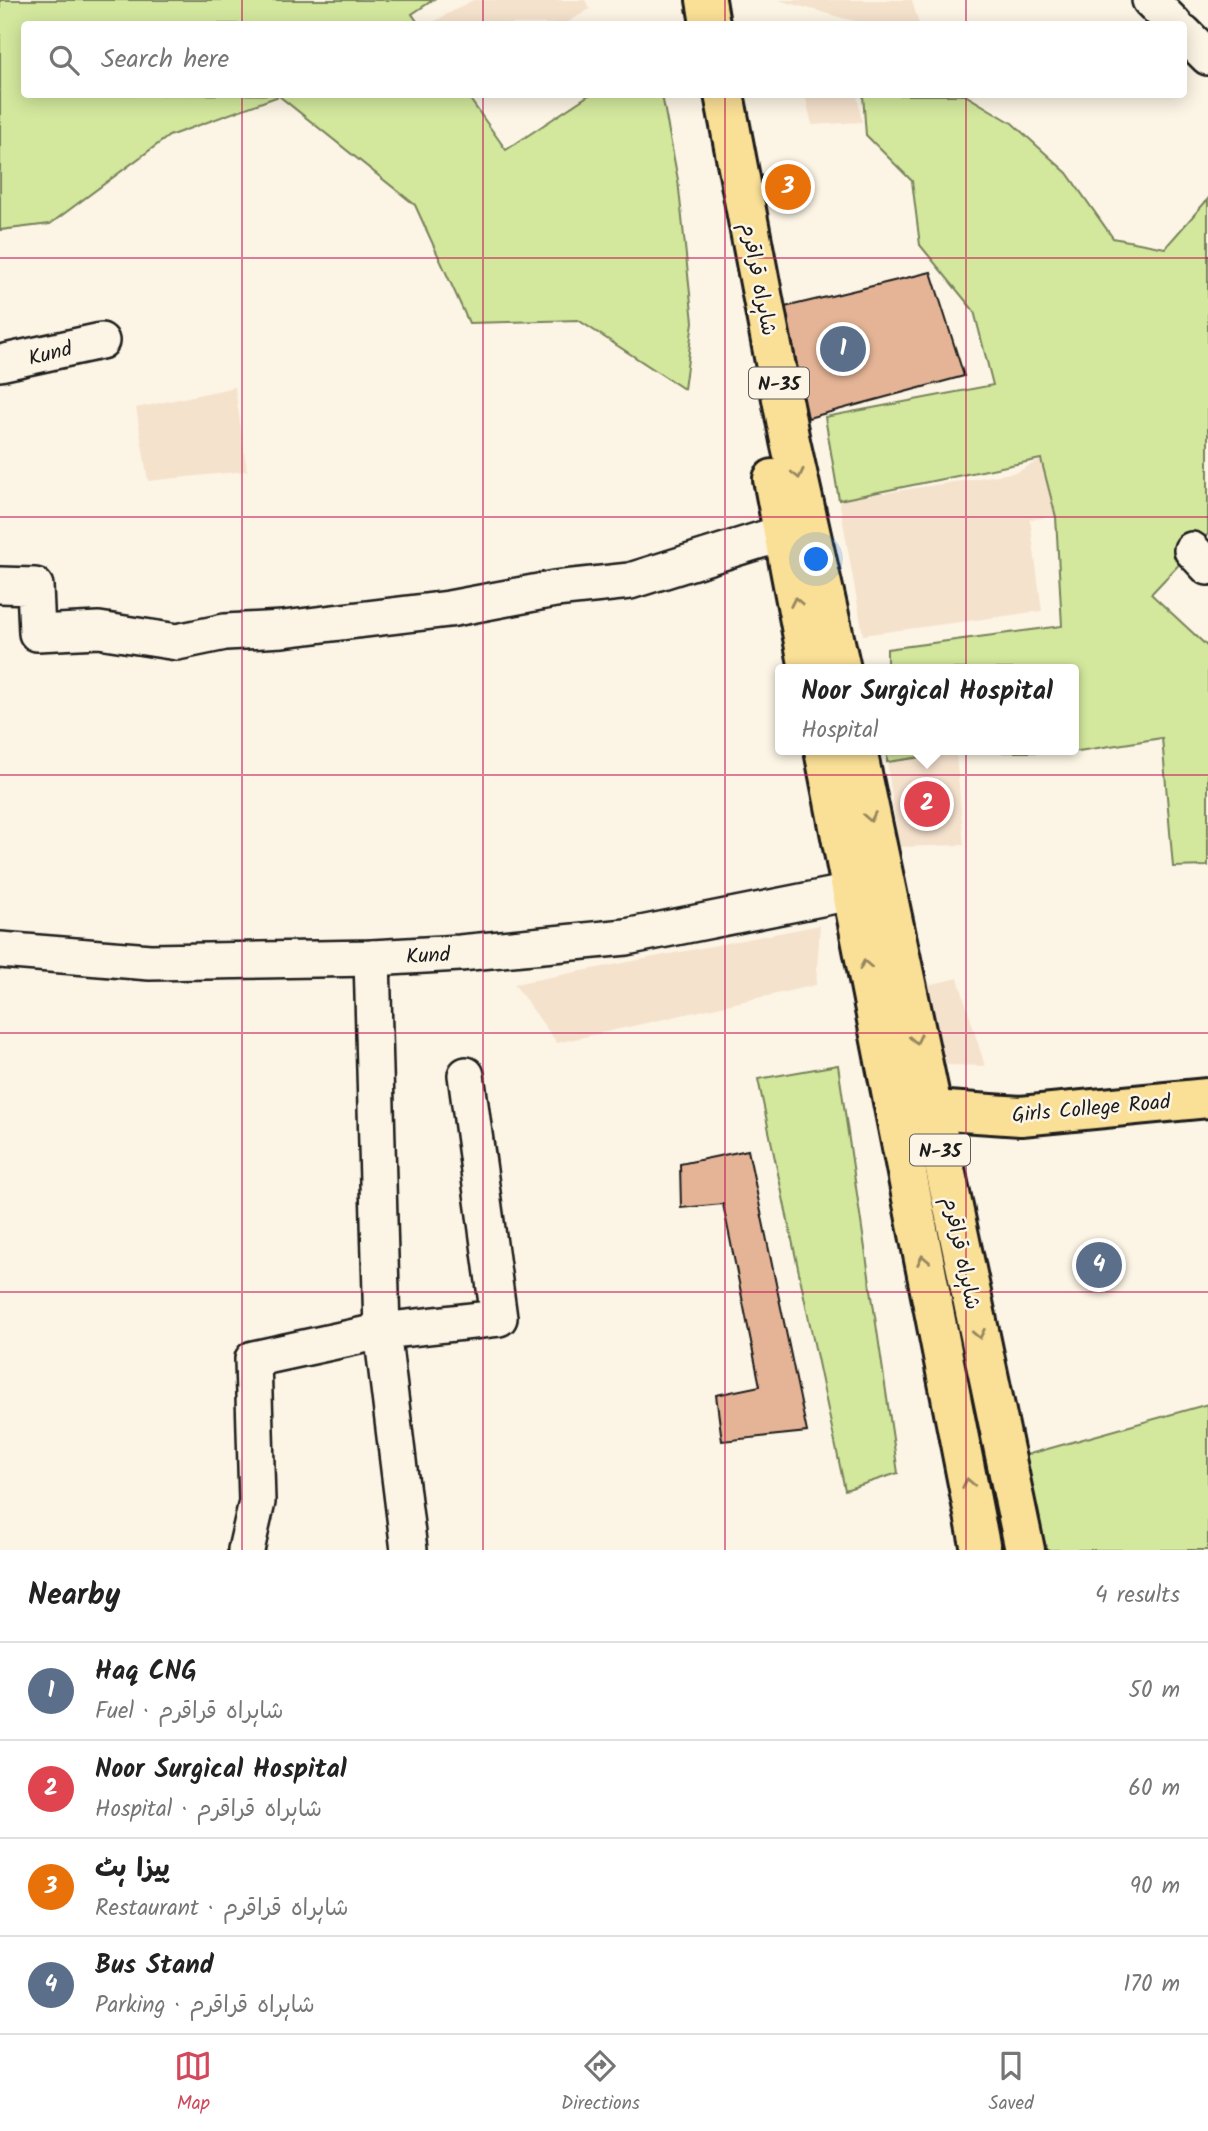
<!DOCTYPE html>
<meta charset="utf-8">
<style>
:root{--surface:#fff;--page:#f2f2f2;--text:#222;--muted:#767676;--line:#e0e0e0;--accent:#d1495b}
body{margin:0;font-family:Kalam,"Playpen Sans Arabic",sans-serif;background:var(--page);color:var(--text)}
.you{position:absolute;left:817px;top:560px;width:24px;height:24px;margin:-18px;border:5px solid #fff;border-radius:50%;background:#1a73e8;box-shadow:0 0 0 10px #1a73e833}
.badge{display:grid;place-items:center;width:46px;height:46px;border-radius:50%;background:var(--accent);color:#fff;font-size:23px;font-weight:700}
.pin{position:absolute;translate:-50% -50%;border:4px solid #fff;box-shadow:0 2px 7px #0006}
.popup{position:absolute;left:775px;top:664px;width:304px;height:91px;box-sizing:border-box;display:grid;place-content:center;border-radius:7px;background:var(--surface);filter:drop-shadow(0 2px 5px #0005);font-size:23px;white-space:nowrap;color:var(--muted)}
.popup b{font-size:26px;color:var(--text)}
.popup::after{content:'';position:absolute;left:50%;top:100%;margin-left:-14px;border:14px solid transparent;border-top-color:var(--surface)}
.list{margin:0;padding:0;list-style:none}
h2{display:flex;justify-content:space-between;align-items:center;height:91px;margin:0;padding:0 28px;font-size:30px}
h2 small{font-size:23px;font-weight:400;color:var(--muted)}
.list li{display:grid;grid-template-columns:46px 1fr auto;gap:21px;align-items:center;box-sizing:border-box;height:98px;padding:0 28px;border-top:2px solid var(--line)}
.list b{display:block;font-size:26px;white-space:nowrap}
.list p{margin:0;font-size:23px;white-space:nowrap;color:var(--muted)}
.list em{font-size:23px;font-style:normal;color:var(--muted)}
.icon{flex:none;width:38px;height:38px;fill:none;stroke:currentColor;stroke-width:2;stroke-linecap:round;stroke-linejoin:round}
.map{position:relative;flex:none;width:1208px;height:1550px;overflow:hidden}
.search{position:absolute;background:var(--surface);box-shadow:0 4px 18px #0003;left:21px;right:21px;top:21px;height:77px;display:flex;align-items:center;gap:18px;box-sizing:border-box;padding:0 24px;border-radius:7px;color:var(--muted);font-size:26px}
.sheet{height:483px;background:var(--surface)}
nav{display:flex;justify-content:space-around;align-items:center;box-sizing:border-box;height:98px;border-top:2px solid var(--line);background:var(--surface);font-size:19px;color:var(--muted)}
nav a{display:grid;justify-items:center;gap:4px}
nav .on{color:var(--accent)}
.map>svg:first-child{display:block}
.built{fill:#f5e2cd}
.green{fill:#d3e89d;stroke:#78825c;stroke-width:2}
.building{fill:#e5b496;stroke:#1c1c1c;stroke-width:2}
.lines{fill:none;stroke-linecap:round;stroke-linejoin:round}
.minor-casing{stroke:#1c1c1c;stroke-width:40}
.major-casing{stroke:#1c1c1c;stroke-width:44}
.highway-casing{stroke:#1c1c1c;stroke-width:44}
.minor{stroke:#fcf5e5;stroke-width:35}
.major{stroke:#fadf96;stroke-width:38}
.highway{stroke:#fadf96;stroke-width:38}
.oneway{stroke:#96875f}
.grid{fill:none;stroke:#c2185b;stroke-width:2;stroke-opacity:0.55}
.labels{text-anchor:middle;stroke-width:5;stroke-linejoin:round;paint-order:stroke}
.shield{fill:#fcf5e5;stroke:#5f5d58;stroke-width:2}
.shield-label{font-size:19px;font-weight:bold;fill:#1c1c1c}
.street-label{font-size:21px;fill:#1c1c1c;stroke:#fcf5e5}
</style>
<div class="map">
<svg width="1208" height="1550" viewBox="0 0 1208 1550">
<rect width="100%" height="100%" fill="#fcf5e5"/>
<filter id="ink" filterUnits="userSpaceOnUse"><feTurbulence type="fractalNoise" baseFrequency=".0143" numOctaves="2"/><feDisplacementMap in="SourceGraphic" scale="14" xChannelSelector="R" yChannelSelector="G"/><feConvolveMatrix kernelMatrix="1 2 1 2 8 2 1 2 1" color-interpolation-filters="sRGB"/></filter>
<g filter="url(#ink)">
<g class="built">
<polygon points="473,0 585,0 590,9 565,24 434,24 433,22"/>
<polygon points="778,0 912,0 919,24 864,24"/>
<polygon points="805,95 857,95 862,122 812,125"/>
<polygon points="235,387 247,471 148,481 136,408"/>
<polygon points="1042,459 1056,517 1030,519 1042,611 863,635 839,500 1017,472"/>
<polygon points="956,752 964,845 899,847 887,762"/>
<polygon points="820,925 816,985 557,1043 514,984"/>
<polygon points="958,978 985,1066 942,1065 928,985"/>
</g>
<g class="green">
<polygon points="0,0 433,0 412,14 419,24 24,24 24,94 467,95 506,150 589,95 662,95 678,180 693,322 684,389 578,320 469,323 415,205 279,96 169,136 50,224 0,230"/>
<polygon points="863,95 965,95 1012,123 1067,173 1113,238 1165,248 1208,199 1208,534 1151,594 1208,647 1208,866 1173,867 1162,738 1072,752 956,752 887,762 887,750 1074,750 1074,669 887,669 887,649 1062,626 1056,517 1041,459 839,500 825,417 993,385 974,311 920,245 912,181 866,135"/>
<polygon points="838,1065 898,1473 845,1490 758,1079"/>
<polygon points="1208,1404 1208,1550 1045,1550 1026,1455"/>
</g>
<g class="building">
<polygon points="931,272 964,376 808,418 785,307"/>
<polygon points="748,1150 807,1432 722,1441 716,1395 760,1386 723,1204 681,1208 680,1164"/>
</g>
<g class="lines">
<g class="minor-casing">
<g id="minor">
<polyline points="1150,0 1174,24"/>
<polyline points="1184,33 1208,57"/>
<polyline points="0,363 101,341"/>
<polyline points="1192,550 1208,567"/>
<polyline points="0,585 35,586 37,633 99,630 177,642 225,632 283,629 449,609 555,589 630,581 783,533"/>
<polyline points="0,950 150,962 372,958 460,953 626,937 851,892"/>
<polyline points="372,958 382,1331 409,1550"/>
<polyline points="246,1550 257,1502 253,1359 382,1331 499,1318 466,1075"/>
</g>
</g>
<g class="major-casing">
<polyline id="major" points="932,1110 1021,1116 1208,1098"/>
</g>
<g class="highway-casing">
<g id="highway">
<polyline points="706,0 710,24"/>
<polyline points="724,94 790,441 841,669"/>
<polyline points="773,479 809,669"/>
<polyline points="824,750 981,1550"/>
<polyline points="857,750 1025,1550"/>
</g>
</g>
<use href="#minor" class="minor"/>
<use href="#major" class="major"/>
<use href="#highway" class="highway"/>
</g>
<defs><path id="oneway-chevron" d="M-2-3.5L2.5 0L-2 3.5" fill="none" stroke-width="1.6" stroke-linecap="round" stroke-linejoin="round" transform="scale(1.75)"/></defs>
<g class="oneway">
<use href="#oneway-chevron" transform="translate(798 474) rotate(77)"/>
<use href="#oneway-chevron" transform="translate(796 602) rotate(-101)"/>
<use href="#oneway-chevron" transform="translate(870 817) rotate(79)"/>
<use href="#oneway-chevron" transform="translate(865 965) rotate(-101)"/>
<use href="#oneway-chevron" transform="translate(916 1039) rotate(78)"/>
<use href="#oneway-chevron" transform="translate(923 1260) rotate(-101)"/>
<use href="#oneway-chevron" transform="translate(979 1334) rotate(78)"/>
<use href="#oneway-chevron" transform="translate(968 1483) rotate(-101)"/>
</g>
</g>
<path class="grid" d="M242 0V24M483 0V24M725 0V24M966 0V24M242 94V1550M483 94V1550M725 94V1550M966 94V1550M0 258H1208M0 517H1208M0 775H1208M0 1033H1208M0 1292H1208"/>
<g class="labels">
<g class="shield">
<rect x="749" y="367.5" width="60" height="31" rx="5"/>
<rect x="910" y="1134.5" width="60" height="31" rx="5"/>
</g>
<g class="shield-label">
<text x="779" y="390">N-35</text>
<text x="940" y="1157">N-35</text>
</g>
<g class="street-label">
<text transform="translate(759 279) rotate(79)" y="7">شاہراہ قراقرم</text>
<text transform="translate(50 353) rotate(-14)" y="7">Kund</text>
<text transform="translate(428 955) rotate(-3)" y="7">Kund</text>
<text transform="translate(1091 1108) rotate(-5)" y="7">Girls College Road</text>
<text transform="translate(962 1253) rotate(78)" y="7">شاہراہ قراقرم</text>
</g>
</g>
</svg>
<div class="you"></div>
<div class="pin badge" style="left:843px;top:349px;background:#5c6f8a">1</div>
<div class="pin badge" style="left:927px;top:804px;background:#e0444e">2</div>
<div class="popup"><b>Noor Surgical Hospital</b>Hospital</div>
<div class="pin badge" style="left:788px;top:187px;background:#e8710a">3</div>
<div class="pin badge" style="left:1099px;top:1265px;background:#5c6f8a">4</div>
<div class="search"><svg class="icon" aria-label="search" viewBox="0 0 24 24"><circle cx="10" cy="10" r="6"/><path d="M15 15l6 6"/></svg>Search here</div>
</div>
<section class="sheet">
<h2>Nearby<small>4 results</small></h2>
<ul class="list">
<li><span class="badge" style="background:#5c6f8a">1</span><div><b>Haq CNG</b><p>Fuel · شاہراہ قراقرم</p></div><em>50 m</em></li>
<li><span class="badge" style="background:#e0444e">2</span><div><b>Noor Surgical Hospital</b><p>Hospital · شاہراہ قراقرم</p></div><em>60 m</em></li>
<li><span class="badge" style="background:#e8710a">3</span><div><b>پیزا ہٹ</b><p>Restaurant · شاہراہ قراقرم</p></div><em>90 m</em></li>
<li><span class="badge" style="background:#5c6f8a">4</span><div><b>Bus Stand</b><p>Parking · شاہراہ قراقرم</p></div><em>170 m</em></li>
</ul>
</section>
<nav>
<a class="on"><svg class="icon" aria-label="map" viewBox="0 0 24 24"><path d="M3 6l6-2 6 2 6-2v14l-6 2-6-2-6 2zM9 4v14M15 6v14"/></svg>Map</a>
<a><svg class="icon" aria-label="directions" viewBox="0 0 24 24"><path d="M12 3l9 9-9 9-9-9zM9 14v-3h6M13 9l2 2-2 2"/></svg>Directions</a>
<a><svg class="icon" aria-label="saved" viewBox="0 0 24 24"><path d="M7 4h10v16l-5-4-5 4z"/></svg>Saved</a>
</nav>
